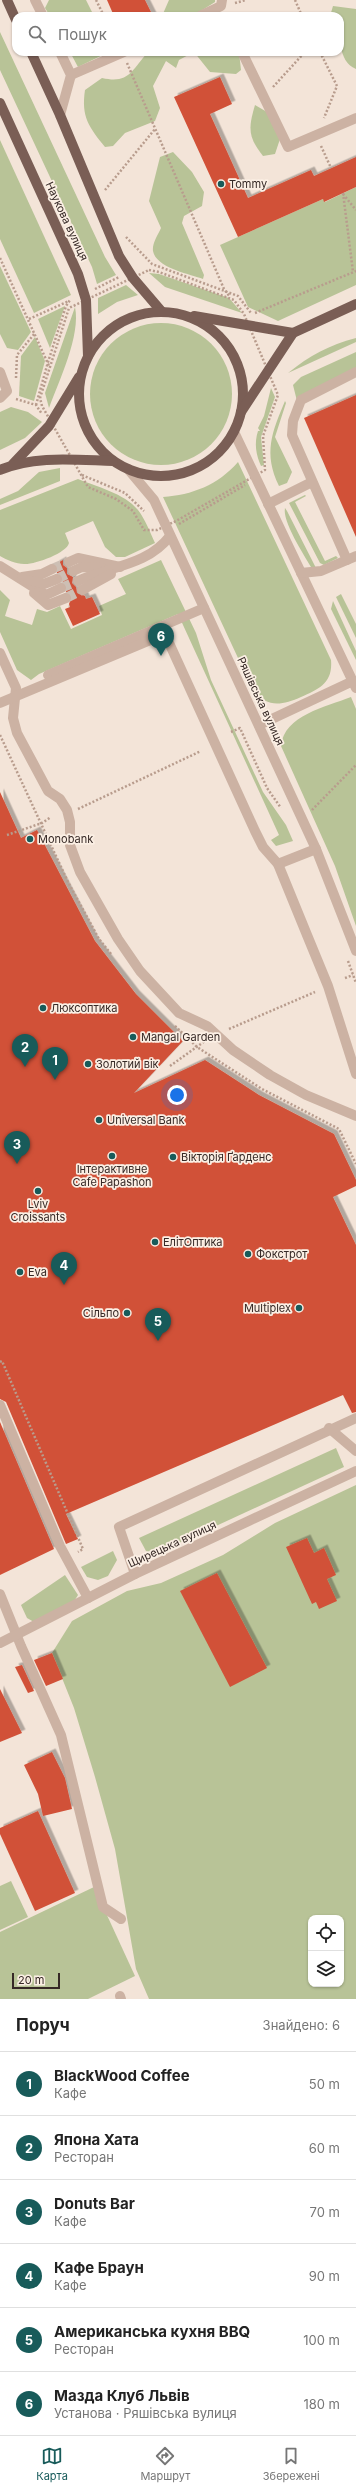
<!DOCTYPE html>
<html lang="uk">
<meta charset="utf-8">
<style>
:root{--surface:#fff;--page:#f6f6f6;--text:#222;--muted:#767676;--line:#e0e0e0;--accent:#185b5a}
body{margin:0;font-family:Inter,sans-serif;background:var(--page);color:var(--text)}
.controls{position:absolute;right:12px;bottom:12px;display:grid;overflow:hidden;border-radius:8px;box-shadow:0 1px 3px #0004}
.controls button{width:36px;height:36px;display:grid;place-items:center;padding:0;border:0;border-bottom:1px solid var(--line);background:var(--surface);color:var(--text);font:20px sans-serif}
.scale{position:absolute;left:12px;bottom:10px;width:48px;box-sizing:border-box;padding-left:4px;border:2px solid #362926;border-top:0;font-size:11px;line-height:14px;white-space:nowrap;color:#362926;-webkit-text-stroke:3px #fbefe4;paint-order:stroke}
.you{position:absolute;left:177px;top:1095px;width:14px;height:14px;margin:-10px;border:3px solid #fff;border-radius:50%;background:#1a73e8;box-shadow:0 0 0 6px #1a73e833}
.badge{display:grid;place-items:center;width:26px;height:26px;border-radius:50%;background:var(--accent);color:#fff;font-size:13px;font-weight:700}
.pin{position:absolute;translate:-50% -33px;filter:drop-shadow(0 1px 2px #0008)}
.pin::after{content:'';position:absolute;top:21px;width:14px;height:12px;background:inherit;clip-path:polygon(0 0,100% 0,50% 100%)}
.list{margin:0;padding:0;list-style:none}
h2{display:flex;justify-content:space-between;align-items:center;height:52px;margin:0;padding:0 16px;font-size:17px}
h2 small{font-size:13px;font-weight:400;color:var(--muted)}
.list li{display:grid;grid-template-columns:26px 1fr auto;gap:12px;align-items:center;box-sizing:border-box;height:64px;padding:0 16px;border-top:1px solid var(--line)}
.list b{display:block;font-size:15px;white-space:nowrap}
.list p{margin:0;font-size:13px;white-space:nowrap;color:var(--muted)}
.list em{font-size:13px;font-style:normal;color:var(--muted)}
.icon{flex:none;width:22px;height:22px;fill:none;stroke:currentColor;stroke-width:2;stroke-linecap:round;stroke-linejoin:round}
.map{position:relative;flex:none;width:356px;height:1999px;overflow:hidden}
.search{position:absolute;background:var(--surface);box-shadow:0 1px 3px #0004;left:12px;right:12px;top:12px;height:44px;display:flex;align-items:center;gap:10px;box-sizing:border-box;padding:0 14px;border-radius:12px;color:var(--muted);font-size:15px}
.sheet{height:436px;background:var(--surface)}
nav{display:flex;justify-content:space-around;align-items:center;box-sizing:border-box;height:56px;border-top:1px solid var(--line);background:var(--surface);font-size:11px;color:var(--muted)}
nav a{display:grid;justify-items:center;gap:2px}
nav .on{color:var(--accent)}
.map>svg:first-child{display:block}
.green{fill:#b8c397;fill-rule:evenodd}
.building{fill:#d15138;filter:url(#shadow)}
.lines{fill:none;stroke-linecap:round;stroke-linejoin:round}
.minor-tunnel{stroke:#cdbfb4;stroke-width:10;stroke-dasharray:10 5;stroke-linecap:butt}
.path{stroke:#b89c8d;stroke-width:2.5;stroke-dasharray:2 2;stroke-linecap:butt}
.minor{stroke:#ccb2a3;stroke-width:10}
.major{stroke:#7a5e55;stroke-width:10}
.poi-dot{fill:#185b5a;stroke:#fbefe4;stroke-width:1.5}
.labels{text-anchor:middle;stroke-width:3.5;stroke-linejoin:round;paint-order:stroke}
.poi-label{font-size:11px;fill:#362926;stroke:#fbefe4;text-anchor:start}
.street-label{font-size:11px;fill:#362926;stroke:#fbefe4}
</style>
<div class="map">
<svg width="356" height="1999" viewBox="0 0 356 1999">
<defs>
<filter id="shadow"><feDropShadow dx="3.5" dy="-3.5" stdDeviation="0" flood-color="#0004"/></filter>
</defs>
<rect width="100%" height="100%" fill="#f3e4d8"/>
<g class="green">
<polygon points="49,0 86,0 94,16 50,16 45,8"/>
<polygon points="169,0 215,0 215,2 193,16 162,16"/>
<path d="M333 6 356 9V69C337 61 340 34 340 16H330Z"/>
<polygon points="0,32 105,257 116,275 97,284 92,267 0,70"/>
<polygon points="70,52 109,52 78,67"/>
<path d="M148 52H239L241 70 236 74 210 72 194 52 179 60 176 68 166 61 153 86 160 108 155 121 125 133 113 146 105 147C89 127 81 117 85 90L102 78C129 84 131 71 148 52Z"/>
<path d="M255 105 267 112 280 139 275 154 263 156C248 137 248 129 255 105Z"/>
<polygon points="0,140 71,295 34,313 0,239"/>
<path d="M173 152 192 172 204 192 202 206 184 216 182 223 204 275 203 279C190 274 156 268 153 251 152 243 158 235 161 228L149 201 160 157Z"/>
<polygon points="356,187 356,285 278,321 248,307 220,245 323,199 325,202"/>
<polygon points="0,266 31,332 18,350 7,348 0,334"/>
<polygon points="149,273 159,274 229,298 242,313 165,287"/>
<polygon points="126,285 138,295 117,302 98,314 98,298"/>
<polygon points="65,306 50,348 38,319"/>
<path d="M75 307C81 335 59 381 49 408L45 393Z"/>
<circle cx="161" cy="394" r="71"/>
<polygon points="35,337 45,361 34,401 19,396 21,356"/>
<path d="M356 338V342L288 373C309 356 329 345 356 338Z"/>
<polygon points="356,352 356,373 297,401 293,385 301,377"/>
<path d="M271 388 275 397 261 437 264 465 261 466C256 455 254 443 258 431H260L258 428 264 416Z"/>
<path d="M285 401 286 403 275 437 292 472 287 483 279 486C263 453 272 432 285 401Z"/>
<polygon points="11,407 28,412 42,422 25,438 0,450 0,412"/>
<path d="M238 462 331 660C333 683 319 689 301 697 281 706 265 708 252 688L163 497C192 495 218 485 238 462Z"/>
<polygon points="60,468 60,481 0,505 0,499 18,491 39,472"/>
<path d="M78 479C97 487 124 493 138 510 145 519 150 532 155 543L125 557H116L105 547 93 521 65 533 69 543C67 553 34 565 24 564 16 564 7 560 0 556V510Z"/>
<polygon points="305,495 306,496 295,502 325,561 336,556 338,558 324,565 320,563 289,503"/>
<path d="M285 508 287 511 316 568 311 567C304 555 282 521 285 508Z"/>
<polygon points="161,560 196,633 211,680 263,792 286,825 293,841 276,846 271,840 279,835 178,614 39,674 31,680 17,670 0,632 0,590 10,600 5,616 32,625 37,609 47,612 60,606 71,629 102,615 99,606 126,594 118,579"/>
<polygon points="341,594 356,624 356,638 336,597"/>
<polygon points="333,601 356,651 356,660 331,609"/>
<path d="M351 697 356 709V926L335 866 281 746C284 715 326 707 351 697Z"/>
<polygon points="336,1448 344,1467 153,1555 146,1551 139,1538"/>
<path d="M356 1485V1999H149L136 1969 115 1849 95 1777 74 1708 52 1653 72 1621 127 1591 161 1583 223 1555 275 1523ZM311 1918H341V1984H311Z"/>
<polygon points="113,1551 117,1560 108,1576 98,1580 87,1577 81,1567"/>
<polygon points="65,1575 78,1595 73,1603 34,1622 27,1618 21,1605"/>
<polygon points="11,1881 28,1917 0,1930 0,1886"/>
<polygon points="94,1887 135,1976 88,1999 0,1999 0,1932"/>
</g>
<g class="building">
<polygon points="107,0 145,0 153,16 114,16"/>
<polygon points="220,77 232,104 210,114 248,198 311,170 314,176 356,157 356,187 324,202 323,199 238,237 174,97"/>
<polygon points="356,395 356,537 304,418"/>
<polygon points="63,560 63,565 67,568 67,574 73,577 72,583 76,587 77,593 85,596 86,599 92,597 100,614 73,626 65,609 70,607 69,604 72,596 66,592 67,586 63,582 61,574 57,573 56,564"/>
<polygon points="0,792 21,838 37,830 95,941 136,994 183,1041 134,1093 205,1060 259,1095 334,1134 356,1180 356,1186 333,1197 356,1245 356,1412 352,1413 343,1395 66,1514 78,1539 66,1544 6,1402 0,1399"/>
<polygon points="0,1422 54,1549 0,1575"/>
<polygon points="307,1538 314,1553 324,1548 336,1575 327,1579 337,1601 319,1609 316,1602 312,1604 286,1547"/>
<polygon points="217,1573 267,1668 230,1687 180,1591"/>
<polygon points="52,1653 63,1679 46,1686 34,1660"/>
<polygon points="22,1665 34,1691 28,1693 15,1667"/>
<polygon points="0,1689 22,1733 0,1742"/>
<polygon points="52,1752 65,1778 72,1809 43,1816 38,1794 24,1765"/>
<polygon points="38,1811 75,1893 35,1911 0,1834 0,1828"/>
</g>
<g class="lines">
<g class="minor-tunnel">
<polyline points="52,569 69,562"/>
<polyline points="57,579 73,571"/>
<polyline points="61,588 78,581"/>
<polyline points="66,598 82,590"/>
</g>
<g class="path">
<polyline points="96,0 104,16"/>
<polyline points="295,0 302,16"/>
<polyline points="235,3 246,0"/>
<polyline points="320,52 337,86 324,118"/>
<polyline points="127,63 224,289 230,297"/>
<polyline points="273,87 305,52"/>
<polyline points="321,146 331,168"/>
<polyline points="105,190 155,129"/>
<polyline points="343,193 353,272"/>
<polyline points="343,194 356,210"/>
<polyline points="126,237 152,264 238,296 251,313"/>
<polyline points="0,258 49,366"/>
<polygon points="149,270 159,272 234,300 244,314 278,395 263,436 265,470 176,521 157,530 144,530 133,511 116,499 88,487 42,406 40,398 69,308"/>
<polyline points="95,289 119,277"/>
<polyline points="255,313 356,271"/>
<polyline points="29,319 69,301"/>
<polyline points="16,378 17,355 35,333"/>
<polyline points="16,399 36,405 42,414"/>
<polyline points="36,405 48,362 66,306 70,300"/>
<polyline points="82,475 125,493 144,511"/>
<polyline points="179,524 245,485"/>
<polyline points="231,732 240,728 267,788 281,808"/>
<polyline points="0,735 68,882 99,939 111,954"/>
<polyline points="78,809 201,751"/>
<polyline points="312,810 356,765"/>
<polyline points="7,835 42,823 51,817"/>
<polyline points="348,961 356,983"/>
<polyline points="345,978 353,975"/>
<polyline points="175,1026 197,1047 262,1089 339,1129 356,1164"/>
<polyline points="229,1029 315,992"/>
<polyline points="170,1066 205,1041"/>
<polyline points="0,1362 2,1361 83,1549 78,1552"/>
</g>
<g class="minor">
<polyline points="35,0 43,16"/>
<polyline points="200,16 221,6 222,0"/>
<polyline points="242,52 288,147 356,118"/>
<polyline points="71,75 124,52"/>
<polyline points="60,115 71,75 60,52"/>
<polyline points="0,372 7,391 0,398"/>
<polyline points="234,432 356,688"/>
<polyline points="128,469 154,500 316,849 356,951"/>
<polyline points="268,504 312,482"/>
<polyline points="347,560 292,435 293,421 301,400 356,372"/>
<polyline points="69,562 78,558 120,567"/>
<polyline points="0,566 46,595 61,588"/>
<polyline points="73,571 82,567 102,568"/>
<polyline points="301,573 321,571 356,556"/>
<polyline points="22,577 42,574 52,569"/>
<polyline points="28,580 44,584 57,579"/>
<path d="M78 581C110 566 147 566 170 536"/>
<polyline points="82,590 111,574"/>
<polyline points="34,593 48,605 66,598"/>
<polyline points="0,653 16,688 13,718 17,733 48,791 60,799 67,810 70,822 70,845 80,872 118,939 140,971 179,1013 207,1026 233,1050 270,1075 306,1095 356,1116"/>
<polyline points="48,675 204,608"/>
<polyline points="0,703 165,634 255,831 263,847 278,864 307,935 328,986 356,1074"/>
<polyline points="259,725 353,681"/>
<polyline points="278,864 316,849"/>
<polyline points="0,1405 60,1546 88,1598"/>
<polyline points="329,1428 356,1451"/>
<polyline points="135,1574 119,1527 356,1418"/>
<polyline points="0,1594 21,1646 61,1735 103,1907 121,1919"/>
<polyline points="0,1643 135,1574 356,1471"/>
<polyline points="120,1996 121,1999"/>
</g>
<g class="major">
<polyline points="7,0 16,20"/>
<polyline points="31,52 60,115 119,256 133,278 162,312"/>
<polyline points="0,103 78,274 86,300 88,356"/>
<circle cx="161" cy="394" r="82"/>
<polyline points="194,316 293,333"/>
<polyline points="241,412 293,333 356,304"/>
<polyline points="13,464 49,426 79,377"/>
<path d="M0 470C34 455 77 460 113 461"/>
</g>
</g>
<g class="poi-dot">
<circle cx="221" cy="184" r="4"/>
<circle cx="30" cy="839" r="4"/>
<circle cx="43" cy="1008" r="4"/>
<circle cx="133" cy="1037" r="4"/>
<circle cx="88" cy="1064" r="4"/>
<circle cx="99" cy="1120" r="4"/>
<circle cx="112" cy="1156" r="4"/>
<circle cx="173" cy="1157" r="4"/>
<circle cx="38" cy="1191" r="4"/>
<circle cx="155" cy="1242" r="4"/>
<circle cx="248" cy="1254" r="4"/>
<circle cx="20" cy="1272" r="4"/>
<circle cx="299" cy="1308" r="4"/>
<circle cx="127" cy="1313" r="4"/>
</g>
<g class="labels">
<g class="poi-label">
<text x="229" y="188">Tommy</text>
<text x="38" y="843">Monobank</text>
<text x="51" y="1012">Люксоптика</text>
<text x="141" y="1041">Mangal Garden</text>
<text x="96" y="1068">Золотий вік</text>
<text x="107" y="1124">Universal Bank</text>
<text x="181" y="1161">Вікторія Ґарденс</text>
<text x="112" y="1173" text-anchor="middle">Інтерактивне<tspan x="112" dy="13">Cafe Papashon</tspan></text>
<text x="38" y="1208" text-anchor="middle">Lviv<tspan x="38" dy="13">Croissants</tspan></text>
<text x="163" y="1246">ЕлітОптика</text>
<text x="256" y="1258">Фокстрот</text>
<text x="28" y="1276">Eva</text>
<text x="291" y="1312" text-anchor="end">Multiplex</text>
<text x="119" y="1317" text-anchor="end">Сільпо</text>
</g>
<g class="street-label">
<text transform="translate(67 221) rotate(65)" y="4">Наукова вулиця</text>
<text transform="translate(261 701) rotate(65)" y="4">Ряшівська вулиця</text>
<text transform="translate(172 1544) rotate(-25)" y="4">Щирецька вулиця</text>
</g>
</g>
</svg>
<div class="controls">
<button><svg class="icon" aria-label="locate" viewBox="0 0 24 24"><circle cx="12" cy="12" r="6"/><path d="M12 2v4M12 18v4M2 12h4M18 12h4"/></svg></button>
<button><svg class="icon" aria-label="layers" viewBox="0 0 24 24"><path d="M12 4l9 5-9 5-9-5zM3 14l9 5 9-5"/></svg></button>
</div>
<div class="scale">20 m</div>
<div class="you"></div>
<div class="pin badge" style="left:55px;top:1080px">1</div>
<div class="pin badge" style="left:25px;top:1067px">2</div>
<div class="pin badge" style="left:17px;top:1164px">3</div>
<div class="pin badge" style="left:64px;top:1285px">4</div>
<div class="pin badge" style="left:158px;top:1341px">5</div>
<div class="pin badge" style="left:161px;top:656px">6</div>
<div class="search"><svg class="icon" aria-label="search" viewBox="0 0 24 24"><circle cx="10" cy="10" r="6"/><path d="M15 15l6 6"/></svg>Пошук</div>
</div>
<section class="sheet">
<h2>Поруч<small>Знайдено: 6</small></h2>
<ul class="list">
<li><span class="badge">1</span><div><b>BlackWood Coffee</b><p>Кафе</p></div><em>50 m</em></li>
<li><span class="badge">2</span><div><b>Япона Хата</b><p>Ресторан</p></div><em>60 m</em></li>
<li><span class="badge">3</span><div><b>Donuts Bar</b><p>Кафе</p></div><em>70 m</em></li>
<li><span class="badge">4</span><div><b>Кафе Браун</b><p>Кафе</p></div><em>90 m</em></li>
<li><span class="badge">5</span><div><b>Американська кухня BBQ</b><p>Ресторан</p></div><em>100 m</em></li>
<li><span class="badge">6</span><div><b>Мазда Клуб Львів</b><p>Установа · Ряшівська вулиця</p></div><em>180 m</em></li>
</ul>
</section>
<nav>
<a class="on"><svg class="icon" aria-label="map" viewBox="0 0 24 24"><path d="M3 6l6-2 6 2 6-2v14l-6 2-6-2-6 2zM9 4v14M15 6v14"/></svg>Карта</a>
<a><svg class="icon" aria-label="directions" viewBox="0 0 24 24"><path d="M12 3l9 9-9 9-9-9zM9 14v-3h6M13 9l2 2-2 2"/></svg>Маршрут</a>
<a><svg class="icon" aria-label="saved" viewBox="0 0 24 24"><path d="M7 4h10v16l-5-4-5 4z"/></svg>Збережені</a>
</nav>
